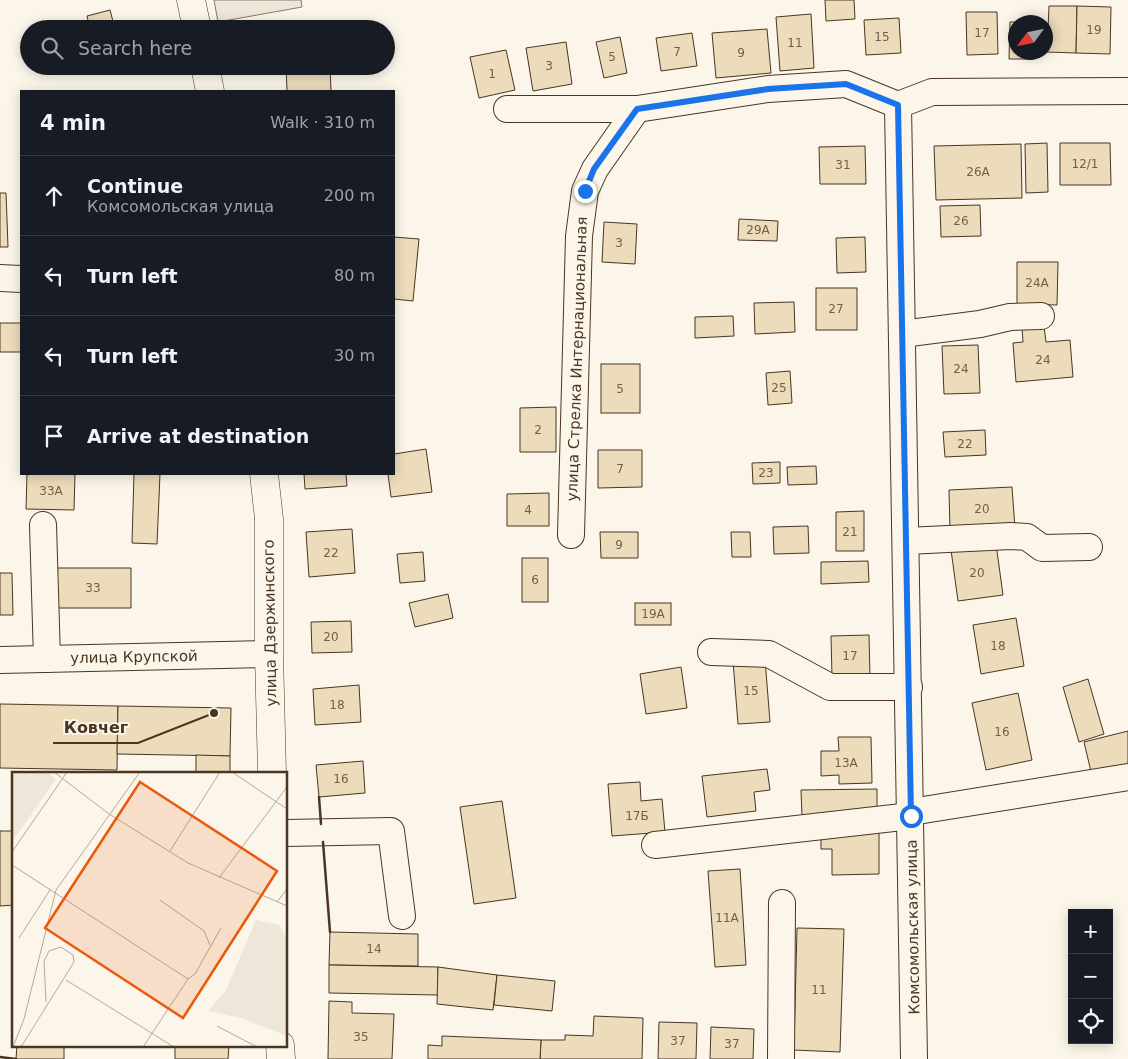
<!DOCTYPE html>
<meta charset="utf-8">
<style>
:root{--surface:#171b24;--page:#20242c;--text:#f1f3f6;--muted:#9ea1a6;--line:#363941}
body{margin:0;font-family:"DejaVu Sans",sans-serif;background:var(--page);color:var(--text)}
.controls{position:absolute;right:15px;bottom:15px;display:grid;overflow:hidden;border-radius:0px;box-shadow:0 2px 12px #0003}
.controls button{width:45px;height:45px;display:grid;place-items:center;padding:0;border:0;border-bottom:1px solid var(--line);background:var(--surface);color:var(--text);font:25px sans-serif}
.compass{position:absolute;left:1008px;top:15px;width:45px;height:45px;border-radius:50%;background:var(--surface);box-shadow:0 2px 12px #0003;rotate:237deg}
.stop{position:absolute;width:15px;height:15px;margin:-11px;border:4px solid #1a73e8;border-radius:50%;background:#fff}
.stop.end{background:#1a73e8;border-color:#fff;box-shadow:0 1px 5px #0008}
.list{margin:0;padding:0;list-style:none}
h2{display:flex;justify-content:space-between;align-items:center;height:65px;margin:0;padding:0 20px;font-size:21px}
h2 small{font-size:16px;font-weight:400;color:var(--muted)}
.list li{display:grid;grid-template-columns:32px 1fr auto;gap:15px;align-items:center;box-sizing:border-box;height:80px;padding:0 20px;border-top:1px solid var(--line)}
.list b{display:block;font-size:19px;white-space:nowrap}
.list p{margin:0;font-size:16px;white-space:nowrap;color:var(--muted)}
.list em{font-size:16px;font-style:normal;color:var(--muted)}
.icon{flex:none;width:28px;height:28px;fill:none;stroke:currentColor;stroke-width:2;stroke-linecap:round;stroke-linejoin:round}
.map{position:relative;flex:none;width:1128px;height:1059px;overflow:hidden}
.search{position:absolute;background:var(--surface);box-shadow:0 2px 12px #0003;left:20px;top:20px;width:375px;height:55px;display:flex;align-items:center;gap:12px;box-sizing:border-box;padding:0 18px;border-radius:28px;color:var(--muted);font-size:19px}
.panel{position:absolute;background:var(--surface);box-shadow:0 2px 12px #0003;left:20px;top:90px;width:375px;height:385px;border-radius:0px}
.map>svg:first-child{display:block}
.parking{fill:#ede7d9;stroke:#887966}
.building{fill:#ecdcbc;stroke:#4a3520}
.lines{fill:none;stroke-linecap:round;stroke-linejoin:round}
.minor-casing{stroke:#4a3520;stroke-width:28}
.major-casing{stroke:#4a3520;stroke-width:29}
.minor{stroke:#fbf6e9;stroke-width:26}
.major{stroke:#fbf6e9;stroke-width:28}
.wall{stroke:#4a3520;stroke-width:2.5}
.route{stroke:#1a73e8;stroke-width:6}
.labels{text-anchor:middle;stroke-width:4;stroke-linejoin:round;paint-order:stroke}
.number-label{font-size:12px;fill:#725f47}
.street-label{font-size:15px;fill:#4a3520;stroke:#fbf6e9}
.inset-road{fill:none;stroke:#b4a999;stroke-width:1}
.view{fill:#e8590c;fill-opacity:0.15;stroke:#e8590c;stroke-width:2.5}
.inset-edge{fill:none;stroke:#4a3520;stroke-width:2.5}
.leader{fill:none;stroke:#4a3520;stroke-width:2}
.callout-dot{fill:#4a3520;stroke:#fbf6e9;stroke-width:2}
.callout-label{font-size:16px;text-anchor:middle;font-weight:bold;fill:#4a3520;stroke:#fbf6e9;stroke-width:4;stroke-linejoin:round;paint-order:stroke}
</style>
<div class="map">
<svg width="1128" height="1059" viewBox="0 0 1128 1059">
<rect width="100%" height="100%" fill="#fbf6e9"/>
<polygon class="parking" points="214,0 301,0 302,7 218,22"/>
<g class="building">
<polygon points="825,0 854,0 855,19 826,21"/>
<polygon points="1049,6 1077,6 1076,53 1047,52"/>
<polygon points="1077,6 1111,7 1110,54 1076,53"/>
<polygon points="110,10 115,29 90,29 87,16"/>
<polygon points="966,12 997,12 998,54 967,55"/>
<polygon points="811,14 814,68 780,71 776,17"/>
<polygon points="899,18 901,53 866,55 864,20"/>
<polygon points="1010,22 1034,22 1016,22 1016,52 1034,52 1034,59 1009,59"/>
<polygon points="767,29 771,73 716,78 712,33"/>
<polygon points="692,33 697,66 661,71 656,38"/>
<polygon points="620,37 627,73 604,78 596,42"/>
<polygon points="566,42 572,84 533,91 526,48"/>
<polygon points="506,50 515,90 479,98 470,57"/>
<polygon points="286,66 330,66 331,91 287,91"/>
<polygon points="1047,143 1048,192 1026,193 1025,144"/>
<polygon points="1060,143 1110,143 1111,185 1060,185"/>
<polygon points="1021,144 1022,198 936,200 934,146"/>
<polygon points="865,146 866,184 820,184 819,147"/>
<polygon points="0,193 6,193 8,247 0,247"/>
<polygon points="980,205 981,236 941,237 940,206"/>
<polygon points="739,219 778,221 777,241 738,240"/>
<polygon points="604,222 637,224 635,264 602,262"/>
<polygon points="394,237 419,239 413,301 394,299"/>
<polygon points="865,237 866,272 837,273 836,238"/>
<polygon points="1017,262 1058,262 1057,305 1017,304"/>
<rect x="816" y="288" width="41" height="42"/>
<polygon points="794,302 795,332 755,334 754,303"/>
<polygon points="733,316 734,336 695,338 695,317"/>
<rect x="0" y="323" width="21" height="29"/>
<polygon points="1044,326 1046,342 1070,340 1073,377 1016,382 1013,343 1023,342 1022,328"/>
<polygon points="978,345 980,393 944,394 942,346"/>
<rect x="601" y="364" width="39" height="49"/>
<polygon points="790,371 792,403 768,405 766,373"/>
<polygon points="556,407 556,452 520,452 520,408"/>
<polygon points="985,430 986,455 945,457 943,432"/>
<polygon points="426,449 432,492 391,497 388,474 394,474 394,454"/>
<polygon points="598,450 642,450 642,487 598,488"/>
<polygon points="780,462 780,483 753,484 752,463"/>
<polygon points="816,466 817,484 788,485 787,467"/>
<polygon points="27,474 75,474 74,510 26,509"/>
<polygon points="134,474 160,474 157,544 132,543"/>
<polygon points="304,474 346,474 347,486 305,489"/>
<polygon points="1012,487 1015,528 950,531 949,490"/>
<polygon points="549,493 549,526 507,526 507,494"/>
<polygon points="864,511 864,551 836,551 836,512"/>
<polygon points="808,526 809,553 774,554 773,527"/>
<polygon points="352,529 355,573 309,577 306,532"/>
<polygon points="600,532 638,532 638,558 601,558"/>
<polygon points="731,532 750,532 751,557 732,557"/>
<polygon points="996,544 1003,595 958,601 951,550"/>
<polygon points="423,552 425,581 400,583 397,554"/>
<rect x="522" y="558" width="26" height="44"/>
<polygon points="868,561 869,582 821,584 821,562"/>
<polygon points="55,568 131,568 131,608 56,608"/>
<polygon points="0,573 12,573 13,615 0,615"/>
<polygon points="448,594 453,618 415,627 409,603"/>
<rect x="635" y="603" width="36" height="22"/>
<polygon points="1016,618 1024,666 981,674 973,625"/>
<polygon points="351,621 352,652 312,653 311,622"/>
<polygon points="869,635 870,677 832,677 831,636"/>
<polygon points="765,659 770,722 738,724 733,661"/>
<polygon points="681,667 687,708 646,714 640,674"/>
<polygon points="1088,679 1104,734 1079,742 1063,687"/>
<polygon points="359,685 361,722 315,725 313,689"/>
<polygon points="1018,693 1032,760 986,770 972,703"/>
<polygon points="0,704 118,706 117,770 0,768"/>
<polygon points="118,706 231,708 230,756 117,754"/>
<polygon points="1128,731 1128,767 1092,776 1084,742"/>
<polygon points="838,737 871,737 872,783 839,784 839,775 821,776 821,751 839,751"/>
<polygon points="196,755 230,756 230,773 196,773"/>
<polygon points="363,761 365,793 319,797 316,765"/>
<polygon points="767,769 770,790 754,792 756,811 707,817 702,776"/>
<polygon points="640,782 641,801 662,799 665,832 612,836 608,784"/>
<polygon points="877,789 877,815 802,816 801,790"/>
<polygon points="502,801 516,898 474,904 460,807"/>
<polygon points="879,828 879,874 832,875 832,849 821,849 821,829"/>
<polygon points="0,831 14,831 14,905 0,906"/>
<polygon points="740,869 746,965 715,967 708,871"/>
<polygon points="797,928 844,929 840,1052 794,1050"/>
<polygon points="330,932 418,934 418,966 329,965"/>
<polygon points="329,965 438,967 438,995 329,993"/>
<polygon points="438,967 497,975 493,1010 437,1004"/>
<polygon points="497,975 555,981 552,1011 494,1005"/>
<polygon points="329,1001 352,1002 352,1013 394,1014 392,1059 328,1059"/>
<polygon points="594,1016 643,1018 642,1059 540,1059 541,1040 565,1040 565,1035 593,1036"/>
<polygon points="659,1022 697,1023 696,1059 658,1059"/>
<polygon points="711,1027 754,1029 753,1059 710,1059"/>
<polygon points="442,1036 541,1040 540,1059 428,1059 428,1045 442,1046"/>
<polygon points="17,1045 64,1045 64,1059 16,1059"/>
<polygon points="175,1045 229,1045 228,1059 175,1059"/>
</g>
<g class="lines">
<g class="minor-casing">
<g id="minor">
<polyline points="898,105 914,1059"/>
<polyline points="507,109 637,109 768,89 846,84 898,105 932,92 1128,91"/>
<polyline points="0,278 21,279"/>
<polyline points="902,334 980,324 1010,317 1041,316"/>
<polyline points="43,525 47,659"/>
<polyline points="571,535 579,236 585,191 595,169 637,109"/>
<polyline points="906,541 1011,536 1027,537 1042,548 1089,547"/>
<polyline points="711,652 769,654 830,687 909,687"/>
<polyline points="0,660 269,654"/>
<polyline points="911,812 1128,777"/>
<polyline points="286,833 391,831 402,916"/>
<polyline points="655,845 911,816"/>
<polyline points="781,1059 782,903"/>
</g>
</g>
<g class="major-casing">
<g id="major">
<polyline points="191,0 197,29"/>
<polyline points="205,66 210,91"/>
<polyline points="264,474 269,519 269,654 272,773"/>
<polyline points="280,1045 281,1059"/>
</g>
</g>
<use href="#minor" class="minor"/>
<use href="#major" class="major"/>
<g class="wall">
<polyline points="319,797 321,824"/>
<polyline points="323,842 330,932"/>
<polyline points="0,1057 16,1059"/>
</g>
</g>
<g class="lines">
<polyline class="route" points="585,191 594,169 637,109 768,89 846,84 898,105 911,816"/>
</g>
<g class="labels">
<g class="number-label">
<text x="1094" y="34">19</text>
<text x="982" y="37">17</text>
<text x="882" y="41">15</text>
<text x="795" y="47">11</text>
<text x="677" y="56">7</text>
<text x="741" y="57">9</text>
<text x="612" y="61">5</text>
<text x="549" y="70">3</text>
<text x="492" y="78">1</text>
<text x="1085" y="168">12/1</text>
<text x="843" y="169">31</text>
<text x="978" y="176">26А</text>
<text x="961" y="225">26</text>
<text x="758" y="234">29А</text>
<text x="619" y="247">3</text>
<text x="1037" y="287">24А</text>
<text x="836" y="313">27</text>
<text x="1043" y="364">24</text>
<text x="961" y="373">24</text>
<text x="779" y="392">25</text>
<text x="620" y="393">5</text>
<text x="538" y="434">2</text>
<text x="965" y="448">22</text>
<text x="620" y="473">7</text>
<text x="766" y="477">23</text>
<text x="51" y="495">33А</text>
<text x="982" y="513">20</text>
<text x="528" y="514">4</text>
<text x="850" y="536">21</text>
<text x="619" y="549">9</text>
<text x="331" y="557">22</text>
<text x="977" y="577">20</text>
<text x="535" y="584">6</text>
<text x="93" y="592">33</text>
<text x="653" y="618">19А</text>
<text x="331" y="641">20</text>
<text x="998" y="650">18</text>
<text x="850" y="660">17</text>
<text x="751" y="695">15</text>
<text x="337" y="709">18</text>
<text x="1002" y="736">16</text>
<text x="846" y="767">13А</text>
<text x="341" y="783">16</text>
<text x="637" y="820">17Б</text>
<text x="727" y="922">11А</text>
<text x="374" y="953">14</text>
<text x="819" y="994">11</text>
<text x="361" y="1041">35</text>
<text x="678" y="1045">37</text>
<text x="732" y="1048">37</text>
</g>
<g class="street-label">
<text transform="translate(577 359) rotate(-88)" y="5">улица Стрелка Интернациональная</text>
<text transform="translate(270 623) rotate(-91)" y="5">улица Дзержинского</text>
<text transform="translate(134 657) rotate(-1)" y="5">улица Крупской</text>
<text transform="translate(913 927) rotate(-91)" y="5">Комсомольская улица</text>
</g>
</g>
<g transform="translate(12 772)">
<rect width="275" height="275" fill="#fbf6e9"/>
<path d="M0 0H35L44 7 0 70ZM244 148 267 153 275 166V264L229 246 196 239 214 218Z" fill="#ede6d9"/>
<path class="inset-road" d="M42 0 97 42M220 0 275 37M97 42 176 91 275 134M158 79 208 0M0 80 55 0M0 93 176 207M207 106 275 15M148 128 192 159 198 173M265 130 275 117M7 166 38 118M54 208 162 275M205 254 245 275M1 275 12 247 44 118 128 0M9 275 62 190 61 183 49 175 37 179 32 189 34 230M131 275 176 207 183 202 209 156"/>
<path class="view" d="M128 10 265 99 171 246 33 156Z"/>
<rect width="275" height="275" class="inset-edge"/>
</g>
<path class="leader" d="M214 713L138 743H53"/>
<circle class="callout-dot" cx="214" cy="713" r="5"/>
<g class="callout-label">
<text x="96" y="733">Ковчег</text>
</g>
</svg>
<div class="controls">
<button>+</button>
<button>−</button>
<button><svg class="icon" aria-label="locate" viewBox="0 0 24 24"><circle cx="12" cy="12" r="6"/><path d="M12 2v4M12 18v4M2 12h4M18 12h4"/></svg></button>
</div>
<svg class="compass" viewBox="-18 -18 36 36"><path d="M0-13l5 13h-10z" fill="#e53935"/><path d="M0 13l5-13h-10z" fill="#9ea1a6"/></svg>
<div class="stop" style="left:911px;top:816px"></div>
<div class="stop end" style="left:585px;top:191px"></div>
<div class="search"><svg class="icon" aria-label="search" viewBox="0 0 24 24"><circle cx="10" cy="10" r="6"/><path d="M15 15l6 6"/></svg>Search here</div>
<section class="panel">
<h2>4 min<small>Walk · 310 m</small></h2>
<ul class="list">
<li><svg class="icon" aria-label="ahead" viewBox="0 0 24 24"><path d="M12 20V5M6 11l6-6 6 6"/></svg><div><b>Continue</b><p>Комсомольская улица</p></div><em>200 m</em></li>
<li><svg class="icon" aria-label="left" viewBox="0 0 24 24"><path d="M17 20v-9H6M10 6l-5 5 5 5"/></svg><div><b>Turn left</b></div><em>80 m</em></li>
<li><svg class="icon" aria-label="left" viewBox="0 0 24 24"><path d="M17 20v-9H6M10 6l-5 5 5 5"/></svg><div><b>Turn left</b></div><em>30 m</em></li>
<li><svg class="icon" aria-label="arrive" viewBox="0 0 24 24"><path d="M6 21V4h12l-3 4 3 4H6"/></svg><div><b>Arrive at destination</b></div></li>
</ul>
</section>
</div>
